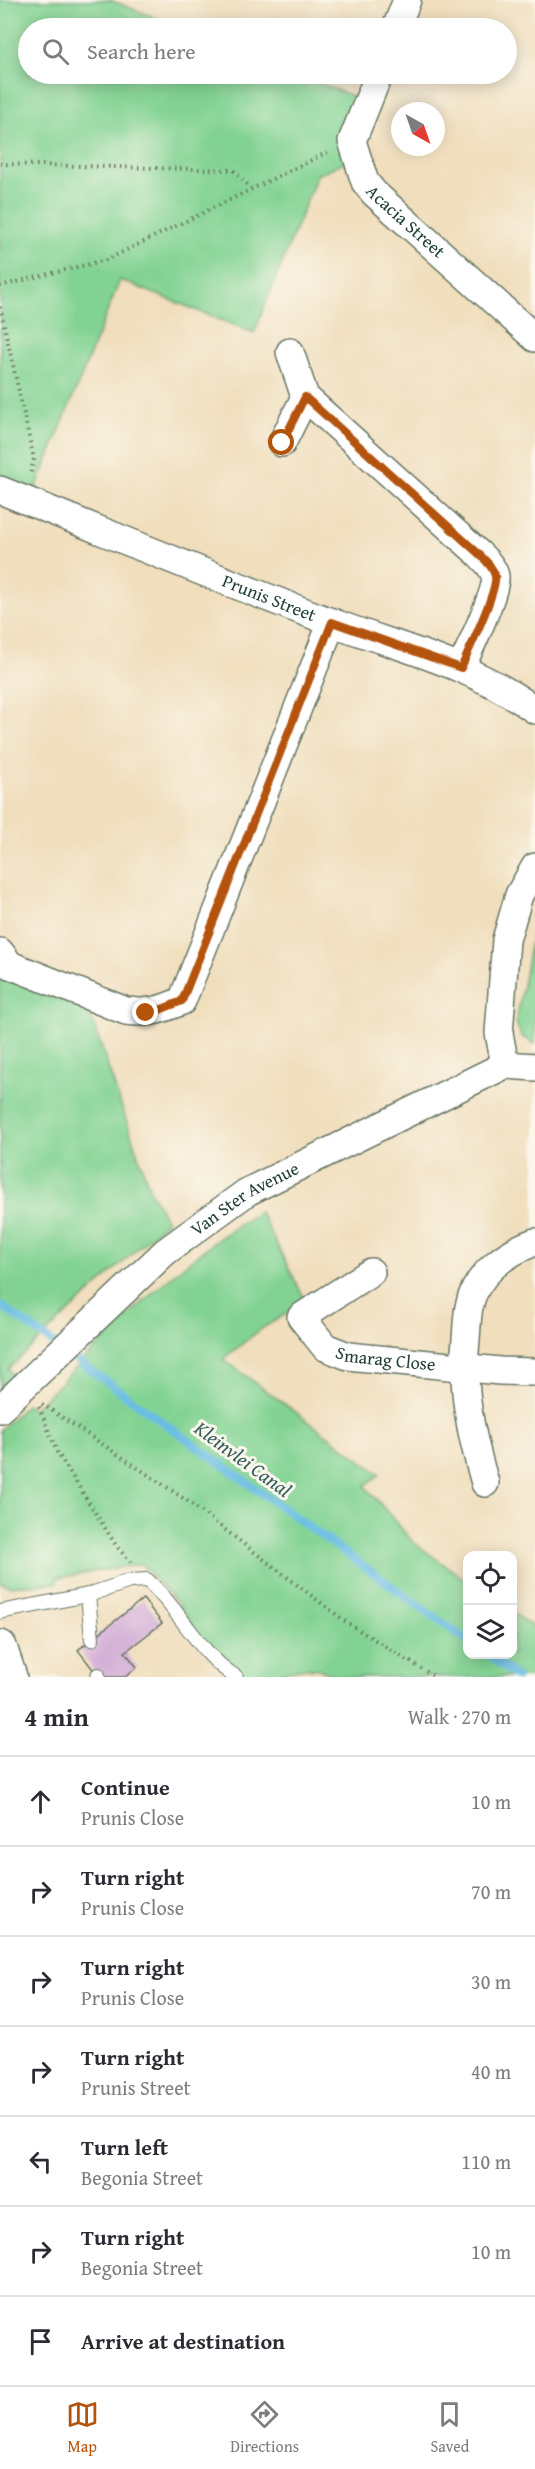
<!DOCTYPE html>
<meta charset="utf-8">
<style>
:root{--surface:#fff;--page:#f2f2f3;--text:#2b2b33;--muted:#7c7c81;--line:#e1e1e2;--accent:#b45309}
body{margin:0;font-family:"Gentium Book Plus",serif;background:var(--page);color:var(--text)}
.controls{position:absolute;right:18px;bottom:18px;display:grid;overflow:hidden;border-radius:12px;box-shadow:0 3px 15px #0003}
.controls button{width:54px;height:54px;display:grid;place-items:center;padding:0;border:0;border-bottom:2px solid var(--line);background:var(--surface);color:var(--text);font:30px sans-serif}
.compass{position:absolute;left:391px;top:102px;width:54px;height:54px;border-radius:50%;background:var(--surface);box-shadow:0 3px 15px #0003;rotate:140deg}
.stop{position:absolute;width:18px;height:18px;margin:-14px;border:4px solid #b45309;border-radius:50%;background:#fff}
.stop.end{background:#b45309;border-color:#fff;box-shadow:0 2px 6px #0008}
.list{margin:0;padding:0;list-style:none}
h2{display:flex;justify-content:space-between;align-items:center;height:78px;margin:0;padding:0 24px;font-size:26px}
h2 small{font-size:20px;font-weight:400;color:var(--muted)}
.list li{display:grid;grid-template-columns:39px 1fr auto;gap:18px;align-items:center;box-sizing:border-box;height:90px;padding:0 24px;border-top:2px solid var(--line)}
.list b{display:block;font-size:22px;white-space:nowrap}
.list p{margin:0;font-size:20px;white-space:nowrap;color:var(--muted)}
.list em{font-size:20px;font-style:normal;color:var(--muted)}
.icon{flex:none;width:33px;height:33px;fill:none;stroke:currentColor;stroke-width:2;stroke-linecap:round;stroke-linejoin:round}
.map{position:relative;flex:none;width:535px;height:1677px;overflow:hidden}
.search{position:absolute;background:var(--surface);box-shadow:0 3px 15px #0003;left:18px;right:18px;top:18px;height:66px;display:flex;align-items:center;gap:15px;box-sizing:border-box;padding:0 21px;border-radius:33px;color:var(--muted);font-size:22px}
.sheet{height:708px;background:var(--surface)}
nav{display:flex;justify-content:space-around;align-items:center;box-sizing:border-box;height:84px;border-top:2px solid var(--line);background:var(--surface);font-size:16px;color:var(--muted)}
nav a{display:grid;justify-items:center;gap:3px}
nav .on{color:var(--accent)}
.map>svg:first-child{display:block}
.green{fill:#82d393;stroke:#508864;stroke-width:1.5}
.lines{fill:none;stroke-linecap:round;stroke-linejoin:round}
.stream{stroke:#69bde5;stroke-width:8}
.building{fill:#d3aed7}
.lane-casing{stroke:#687564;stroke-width:16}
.street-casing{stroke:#687564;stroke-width:30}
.secondary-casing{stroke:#687564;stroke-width:36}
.path{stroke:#687564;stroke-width:4;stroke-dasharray:1.5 4.5;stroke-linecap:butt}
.lane{stroke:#fff;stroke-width:14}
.street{stroke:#fff;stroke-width:27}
.secondary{stroke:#fff;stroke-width:33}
.route{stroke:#b45309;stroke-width:8}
.labels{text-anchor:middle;stroke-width:6;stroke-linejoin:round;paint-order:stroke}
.street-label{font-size:18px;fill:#1f3d34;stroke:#fbf7ec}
.water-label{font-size:20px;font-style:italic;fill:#325d60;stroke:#fbf7ec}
</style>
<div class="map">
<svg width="535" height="1677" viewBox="0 0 535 1677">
<rect width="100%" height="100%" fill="#fbf7ec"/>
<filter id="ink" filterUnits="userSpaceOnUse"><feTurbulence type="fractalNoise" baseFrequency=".0167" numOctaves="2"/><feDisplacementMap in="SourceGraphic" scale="12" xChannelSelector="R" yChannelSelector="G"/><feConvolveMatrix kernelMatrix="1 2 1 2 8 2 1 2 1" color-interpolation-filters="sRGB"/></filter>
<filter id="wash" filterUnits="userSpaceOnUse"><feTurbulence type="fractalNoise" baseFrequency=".008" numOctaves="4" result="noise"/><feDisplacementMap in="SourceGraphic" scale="24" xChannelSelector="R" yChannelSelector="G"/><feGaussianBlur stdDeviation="1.35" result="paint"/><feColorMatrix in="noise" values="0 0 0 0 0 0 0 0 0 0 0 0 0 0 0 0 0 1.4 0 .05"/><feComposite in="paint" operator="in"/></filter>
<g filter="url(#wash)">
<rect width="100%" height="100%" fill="#f0debc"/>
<g class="green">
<polygon points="0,0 110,0 182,28 28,28 28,74 295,74 360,99 348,160 317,175 254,333 120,280 35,491 0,478"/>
<polygon points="535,920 535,1044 521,1036 516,1022"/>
<polygon points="0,967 87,1005 150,1190 167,1221 8,1369 13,1375 0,1387"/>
<path d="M260 1212 306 1302 261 1329 223 1359 380 1474 365 1486 413 1542 467 1581 468 1654H512L513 1613 535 1629V1677H336L319 1669 306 1668 284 1672 273 1677H239L202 1640 177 1603 141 1564 57 1578V1583L8 1586 0 1583V1430L27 1404 34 1409C105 1340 174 1262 260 1212Z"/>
</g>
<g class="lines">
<g class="stream">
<polyline points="0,1305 468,1641"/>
<polyline points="486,1654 517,1677"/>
</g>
</g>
<g id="blocks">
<polygon class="building" points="143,1599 162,1623 125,1652 137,1667 125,1677 99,1677 78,1650"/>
</g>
</g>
<g filter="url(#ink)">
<use href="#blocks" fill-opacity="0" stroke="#687564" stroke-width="1.5"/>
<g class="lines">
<g class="lane-casing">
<g id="lane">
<polyline points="88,1595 92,1639"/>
<path d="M0 1612 88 1595 130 1581 147 1580C180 1609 198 1653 236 1677"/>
<polyline points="98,1675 98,1677"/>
</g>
</g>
<g class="street-casing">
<g id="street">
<polyline points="396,28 407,0"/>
<path id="s1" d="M379 74 352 141 365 182 374 193 535 338"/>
<path d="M290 352 305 397 479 554C485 560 493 567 495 576 498 589 468 652 461 668"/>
<polyline points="282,443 305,397"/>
<path id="s2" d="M0 490C110 534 220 580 331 622 401 648 474 665 535 710"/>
<path d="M0 952 10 965 126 1011C150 1014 160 1010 182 1001L332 622"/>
<polyline points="505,1065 499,1033 506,940 519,895 535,867"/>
<path id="s3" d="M371 1272 301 1317 325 1347 348 1356 500 1371 533 1372"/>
<path id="s4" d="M0 1409 165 1252 247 1192 505 1065 535 1067"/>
<path d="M485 1483C471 1435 461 1389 466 1339 467 1328 467 1317 469 1307 475 1275 506 1252 535 1242"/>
</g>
</g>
<g class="secondary-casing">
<polyline id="secondary" points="0,1647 10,1677"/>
</g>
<g class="path">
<polyline points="0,164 233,170 251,188"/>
<polyline points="0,286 106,260 330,151"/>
<polyline points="0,307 34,459 30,475"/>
<polyline points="42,1404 186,1500 346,1622 435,1677"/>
<polyline points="39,1407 57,1452 117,1547 131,1562"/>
</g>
<use href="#lane" class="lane"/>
<use href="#street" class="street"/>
<use href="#secondary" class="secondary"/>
</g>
</g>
<g class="lines" filter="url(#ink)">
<path class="route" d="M146 1013 157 1011 182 1001 332 622 461 668C468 652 498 590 495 576 493 567 485 560 479 554L305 397 282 443"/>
</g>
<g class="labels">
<g class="street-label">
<text dy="6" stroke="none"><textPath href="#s1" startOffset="172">Acacia Street</textPath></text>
<text dy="6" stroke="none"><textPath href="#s2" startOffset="290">Prunis Street</textPath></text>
<text dy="6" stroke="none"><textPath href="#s4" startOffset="324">Van Ster Avenue</textPath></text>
<text dy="6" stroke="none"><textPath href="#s3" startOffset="184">Smarag Close</textPath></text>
</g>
<g class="water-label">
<text transform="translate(243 1459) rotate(36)" y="7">Kleinvlei Canal</text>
</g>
</g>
</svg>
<div class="controls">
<button><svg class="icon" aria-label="locate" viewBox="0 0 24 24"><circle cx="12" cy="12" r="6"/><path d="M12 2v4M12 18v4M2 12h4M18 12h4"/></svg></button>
<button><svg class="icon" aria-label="layers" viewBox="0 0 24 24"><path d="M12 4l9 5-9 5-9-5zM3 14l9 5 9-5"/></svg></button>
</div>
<svg class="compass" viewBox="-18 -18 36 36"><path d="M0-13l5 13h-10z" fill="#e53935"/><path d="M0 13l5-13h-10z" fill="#7c7c81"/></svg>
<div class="stop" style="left:282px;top:443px"></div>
<div class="stop end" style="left:146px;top:1013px"></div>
<div class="search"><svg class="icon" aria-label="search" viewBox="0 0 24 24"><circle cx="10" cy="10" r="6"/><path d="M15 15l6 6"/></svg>Search here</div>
</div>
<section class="sheet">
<h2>4 min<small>Walk · 270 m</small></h2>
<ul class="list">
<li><svg class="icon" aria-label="ahead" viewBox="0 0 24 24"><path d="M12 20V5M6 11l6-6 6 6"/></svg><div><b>Continue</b><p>Prunis Close</p></div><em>10 m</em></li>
<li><svg class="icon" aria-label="right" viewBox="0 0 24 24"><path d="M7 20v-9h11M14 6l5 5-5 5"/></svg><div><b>Turn right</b><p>Prunis Close</p></div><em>70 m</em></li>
<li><svg class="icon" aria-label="right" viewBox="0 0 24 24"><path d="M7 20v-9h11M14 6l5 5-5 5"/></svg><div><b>Turn right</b><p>Prunis Close</p></div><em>30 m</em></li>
<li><svg class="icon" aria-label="right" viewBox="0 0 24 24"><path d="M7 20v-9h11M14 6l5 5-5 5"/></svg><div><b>Turn right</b><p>Prunis Street</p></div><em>40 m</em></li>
<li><svg class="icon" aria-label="left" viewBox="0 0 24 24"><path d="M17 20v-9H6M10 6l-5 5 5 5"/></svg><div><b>Turn left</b><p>Begonia Street</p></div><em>110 m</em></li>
<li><svg class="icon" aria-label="right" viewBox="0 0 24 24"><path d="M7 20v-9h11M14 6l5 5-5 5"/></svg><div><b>Turn right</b><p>Begonia Street</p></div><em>10 m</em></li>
<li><svg class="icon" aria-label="arrive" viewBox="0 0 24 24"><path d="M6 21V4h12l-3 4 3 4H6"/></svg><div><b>Arrive at destination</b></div></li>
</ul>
</section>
<nav>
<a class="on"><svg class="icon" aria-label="map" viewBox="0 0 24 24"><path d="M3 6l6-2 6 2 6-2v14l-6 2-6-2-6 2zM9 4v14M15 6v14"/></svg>Map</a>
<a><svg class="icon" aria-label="directions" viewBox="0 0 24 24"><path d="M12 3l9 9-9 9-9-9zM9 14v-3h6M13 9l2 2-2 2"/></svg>Directions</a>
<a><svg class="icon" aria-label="saved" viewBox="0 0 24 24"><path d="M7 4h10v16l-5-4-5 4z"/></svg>Saved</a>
</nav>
